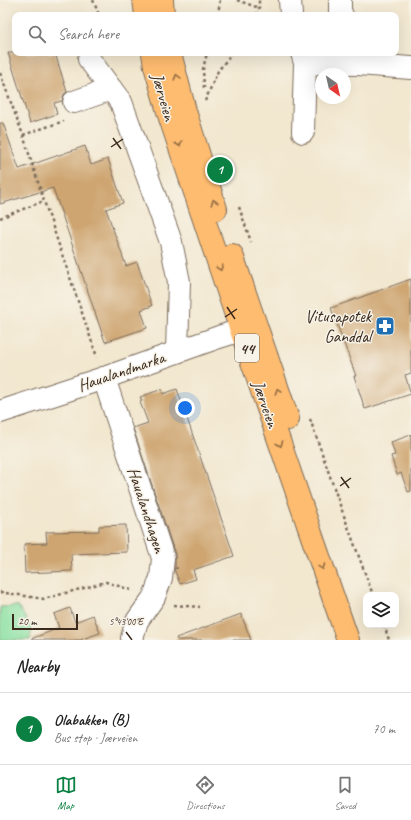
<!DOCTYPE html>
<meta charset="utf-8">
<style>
:root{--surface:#fff;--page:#f2f2f2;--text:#222;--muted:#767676;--line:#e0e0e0;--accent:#0b8043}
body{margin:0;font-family:Caveat,sans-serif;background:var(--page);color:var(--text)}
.controls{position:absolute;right:12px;bottom:12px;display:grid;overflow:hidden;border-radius:8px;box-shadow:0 4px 16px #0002}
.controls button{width:36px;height:36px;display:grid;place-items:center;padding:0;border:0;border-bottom:1px solid var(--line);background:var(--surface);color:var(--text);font:20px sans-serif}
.compass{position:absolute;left:315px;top:68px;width:36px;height:36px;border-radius:50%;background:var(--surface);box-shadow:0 4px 16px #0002;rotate:146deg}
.scale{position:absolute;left:12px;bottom:10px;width:66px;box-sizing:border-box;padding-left:4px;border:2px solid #3b2a1e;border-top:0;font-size:11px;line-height:14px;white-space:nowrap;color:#3b2a1e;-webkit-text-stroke:3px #f7f3e8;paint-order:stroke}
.you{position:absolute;left:185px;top:408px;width:14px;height:14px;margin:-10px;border:3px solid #fff;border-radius:50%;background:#1a73e8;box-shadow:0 0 0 6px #1a73e833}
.badge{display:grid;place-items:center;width:26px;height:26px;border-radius:50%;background:var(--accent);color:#fff;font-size:13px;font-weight:700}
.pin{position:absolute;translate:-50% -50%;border:2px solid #fff;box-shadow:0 1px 4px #0006}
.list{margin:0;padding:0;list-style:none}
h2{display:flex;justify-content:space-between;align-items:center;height:52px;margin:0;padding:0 16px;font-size:17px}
h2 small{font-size:13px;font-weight:400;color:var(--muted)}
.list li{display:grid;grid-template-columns:26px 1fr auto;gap:12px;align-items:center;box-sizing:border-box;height:72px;padding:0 16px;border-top:1px solid var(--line)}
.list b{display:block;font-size:15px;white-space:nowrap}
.list p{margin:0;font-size:13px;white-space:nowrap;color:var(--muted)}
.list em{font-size:13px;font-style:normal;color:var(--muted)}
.icon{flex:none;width:22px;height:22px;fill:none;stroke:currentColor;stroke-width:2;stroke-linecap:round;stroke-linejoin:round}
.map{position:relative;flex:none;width:411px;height:640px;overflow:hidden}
.search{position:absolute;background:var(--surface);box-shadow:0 4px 16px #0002;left:12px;right:12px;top:12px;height:44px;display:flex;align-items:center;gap:10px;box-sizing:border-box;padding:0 14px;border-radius:8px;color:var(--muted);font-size:15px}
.sheet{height:124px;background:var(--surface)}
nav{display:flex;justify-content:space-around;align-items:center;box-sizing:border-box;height:56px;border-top:1px solid var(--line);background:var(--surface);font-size:11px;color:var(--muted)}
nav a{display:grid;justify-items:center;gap:2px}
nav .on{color:var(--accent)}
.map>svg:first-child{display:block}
.green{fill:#8be1a3;stroke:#638660}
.building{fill:#cea571}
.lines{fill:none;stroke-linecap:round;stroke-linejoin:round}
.minor-casing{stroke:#7b6c5c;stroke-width:24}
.major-casing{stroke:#7b6c5c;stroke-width:24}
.path{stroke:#7b6c5c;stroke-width:2.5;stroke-dasharray:3 3;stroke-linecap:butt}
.minor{stroke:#fff;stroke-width:22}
.major{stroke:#febc70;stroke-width:22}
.oneway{stroke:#936c43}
.ticks{fill:none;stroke:#3b2a1e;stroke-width:1.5}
.labels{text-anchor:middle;stroke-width:3;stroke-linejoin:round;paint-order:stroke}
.shield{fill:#f7f3e8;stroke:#73665b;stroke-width:1}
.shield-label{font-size:16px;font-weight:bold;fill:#3b2a1e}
.street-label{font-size:17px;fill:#3b2a1e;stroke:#f7f3e8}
.poi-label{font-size:17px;fill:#3b2a1e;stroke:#f7f3e8;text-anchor:end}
.ticks-label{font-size:10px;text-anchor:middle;fill:#3b2a1e;stroke:#f7f3e8;stroke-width:3;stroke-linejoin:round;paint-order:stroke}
</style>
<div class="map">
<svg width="411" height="640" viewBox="0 0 411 640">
<rect width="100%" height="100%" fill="#f7f3e8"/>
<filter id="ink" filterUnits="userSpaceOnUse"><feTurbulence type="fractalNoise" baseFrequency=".025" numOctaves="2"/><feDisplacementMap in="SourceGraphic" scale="8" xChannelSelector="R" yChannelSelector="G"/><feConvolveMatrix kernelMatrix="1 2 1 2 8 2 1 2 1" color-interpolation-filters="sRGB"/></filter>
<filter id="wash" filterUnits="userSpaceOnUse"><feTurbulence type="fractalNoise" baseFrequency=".012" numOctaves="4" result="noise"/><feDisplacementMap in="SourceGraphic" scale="16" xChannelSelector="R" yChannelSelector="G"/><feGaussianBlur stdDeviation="0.9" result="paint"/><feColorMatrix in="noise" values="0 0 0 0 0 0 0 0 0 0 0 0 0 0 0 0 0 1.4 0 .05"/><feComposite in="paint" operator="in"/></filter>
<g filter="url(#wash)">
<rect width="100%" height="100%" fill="#f2e7cf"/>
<polygon class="green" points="18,606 32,628 30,640 0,640 0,607"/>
<g id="blocks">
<g class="building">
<polygon points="8,53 55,53 67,92 64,94 62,101 54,103 57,114 30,123"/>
<polygon points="0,123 3,123 19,169 85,146 91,165 108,159 123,203 106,209 126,266 137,262 152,306 141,310 147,328 105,342 53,188 0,204"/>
<polygon points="411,279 411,373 405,375 411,394 365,409 354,376 356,376 331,308"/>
<polygon points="162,389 163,394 177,389 234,556 193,570 196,579 180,584 174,569 178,568 175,568 175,554 133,428 148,423 140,402 142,401 140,397"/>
<polygon points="411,435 411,491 408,492 401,473 397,475 391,456 395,455 391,442"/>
<polygon points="126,525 127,552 71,554 72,571 25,573 24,544 47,543 46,532 99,531 99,526"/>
<polygon points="70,608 75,622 93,615 100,633 82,639 82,640 32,640 31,639 59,628 54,614"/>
<polygon points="241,614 251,640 177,640 176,638"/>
</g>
</g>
</g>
<g filter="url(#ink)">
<use href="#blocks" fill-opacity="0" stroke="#7b6c5c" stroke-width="1"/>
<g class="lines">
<g class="minor-casing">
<g id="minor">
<polyline points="290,0 291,15"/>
<polyline points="340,0 340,13 342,15"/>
<polyline points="302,53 305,63 358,64 411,68"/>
<polyline points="89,59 111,89 121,102 171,242 179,282 177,351"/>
<polyline points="74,102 111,89"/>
<polyline points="303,132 305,63"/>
<polyline points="104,378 163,558 161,578 154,597 137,621 132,638 133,640"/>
<polyline points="0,412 104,378 219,337 241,330"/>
</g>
</g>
<g class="major-casing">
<g id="major">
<polyline points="144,0 146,15"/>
<polyline points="162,0 163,15"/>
<polyline points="153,53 155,66 169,115 241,330 316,548 348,640"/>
<polyline points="170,53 185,111 216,209"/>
<polyline points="232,255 288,419"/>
</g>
</g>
<g class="path">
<polyline points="93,0 99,15"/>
<polyline points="237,0 259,8"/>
<polyline points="218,15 220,0"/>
<polyline points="256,15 259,8 259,0"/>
<polyline points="0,73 23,135 44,201 97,357"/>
<polyline points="204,88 203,69 207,53"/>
<polyline points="205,101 218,71 232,53"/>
<polyline points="23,135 64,121"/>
<polyline points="239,207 251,242"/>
<polyline points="0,218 44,201"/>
<polyline points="310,419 340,505 373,595"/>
<polyline points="0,592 44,599 62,594 106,582 131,590"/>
<polyline points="174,605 200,607"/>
<polyline points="384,625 389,640"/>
</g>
<use href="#minor" class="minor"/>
<use href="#major" class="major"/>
</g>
<defs><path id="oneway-chevron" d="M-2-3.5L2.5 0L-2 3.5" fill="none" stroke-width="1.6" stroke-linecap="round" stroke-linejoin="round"/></defs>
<g class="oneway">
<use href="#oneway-chevron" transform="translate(177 77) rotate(-105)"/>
<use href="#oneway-chevron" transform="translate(179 144) rotate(71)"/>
<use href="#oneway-chevron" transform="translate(214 202) rotate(-107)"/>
<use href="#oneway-chevron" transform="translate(220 268) rotate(71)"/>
<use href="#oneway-chevron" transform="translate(278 391) rotate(-108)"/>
<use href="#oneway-chevron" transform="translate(280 444) rotate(71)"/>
<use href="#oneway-chevron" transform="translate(322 567) rotate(70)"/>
</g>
</g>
<path class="ticks" d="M113 138 121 149M111 147 123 139M227 307 235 319M225 317 237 309M341 477 349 488M340 486 351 478M126 632 132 640"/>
<defs>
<g id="pharmacy-square" transform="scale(1)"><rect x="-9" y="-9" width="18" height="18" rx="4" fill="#1f6fb2" stroke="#f7f3e8"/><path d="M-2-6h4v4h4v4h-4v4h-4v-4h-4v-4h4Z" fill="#fff"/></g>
</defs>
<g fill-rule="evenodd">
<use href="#pharmacy-square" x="385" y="326"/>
</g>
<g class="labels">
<rect class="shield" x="235" y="334" width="24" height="28" rx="3"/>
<g class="shield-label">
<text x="247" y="354">44</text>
</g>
<g class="street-label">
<text transform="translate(164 97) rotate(74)" y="6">Jærveien</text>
<text transform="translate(121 371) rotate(-19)" y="6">Haualandmarka</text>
<text transform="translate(266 404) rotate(71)" y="6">Jærveien</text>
<text transform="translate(147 510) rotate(72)" y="6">Haualandhagen</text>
</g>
<g class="poi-label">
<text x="371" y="322">Vitusapotek<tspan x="371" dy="20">Ganddal</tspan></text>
</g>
</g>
<g class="ticks-label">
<text x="126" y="625">5°43'00"E</text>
</g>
</svg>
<div class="controls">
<button><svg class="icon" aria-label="layers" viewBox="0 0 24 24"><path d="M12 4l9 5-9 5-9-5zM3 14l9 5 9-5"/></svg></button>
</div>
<svg class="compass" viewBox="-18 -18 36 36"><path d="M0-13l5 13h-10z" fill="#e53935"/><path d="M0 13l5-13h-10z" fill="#767676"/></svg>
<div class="scale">20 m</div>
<div class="you"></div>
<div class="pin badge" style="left:220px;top:170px">1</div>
<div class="search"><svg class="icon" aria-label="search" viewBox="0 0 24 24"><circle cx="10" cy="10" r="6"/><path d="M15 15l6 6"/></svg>Search here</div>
</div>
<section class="sheet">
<h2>Nearby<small></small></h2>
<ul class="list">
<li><span class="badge">1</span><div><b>Olabakken (B)</b><p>Bus stop · Jærveien</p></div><em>70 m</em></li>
</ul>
</section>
<nav>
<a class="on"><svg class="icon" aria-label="map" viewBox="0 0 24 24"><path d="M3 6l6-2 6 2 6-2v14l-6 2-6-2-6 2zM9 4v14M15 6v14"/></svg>Map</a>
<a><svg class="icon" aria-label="directions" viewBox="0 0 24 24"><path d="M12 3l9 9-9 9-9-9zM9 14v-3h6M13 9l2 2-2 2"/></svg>Directions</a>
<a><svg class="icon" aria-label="saved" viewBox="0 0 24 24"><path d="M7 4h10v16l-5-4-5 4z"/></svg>Saved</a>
</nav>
